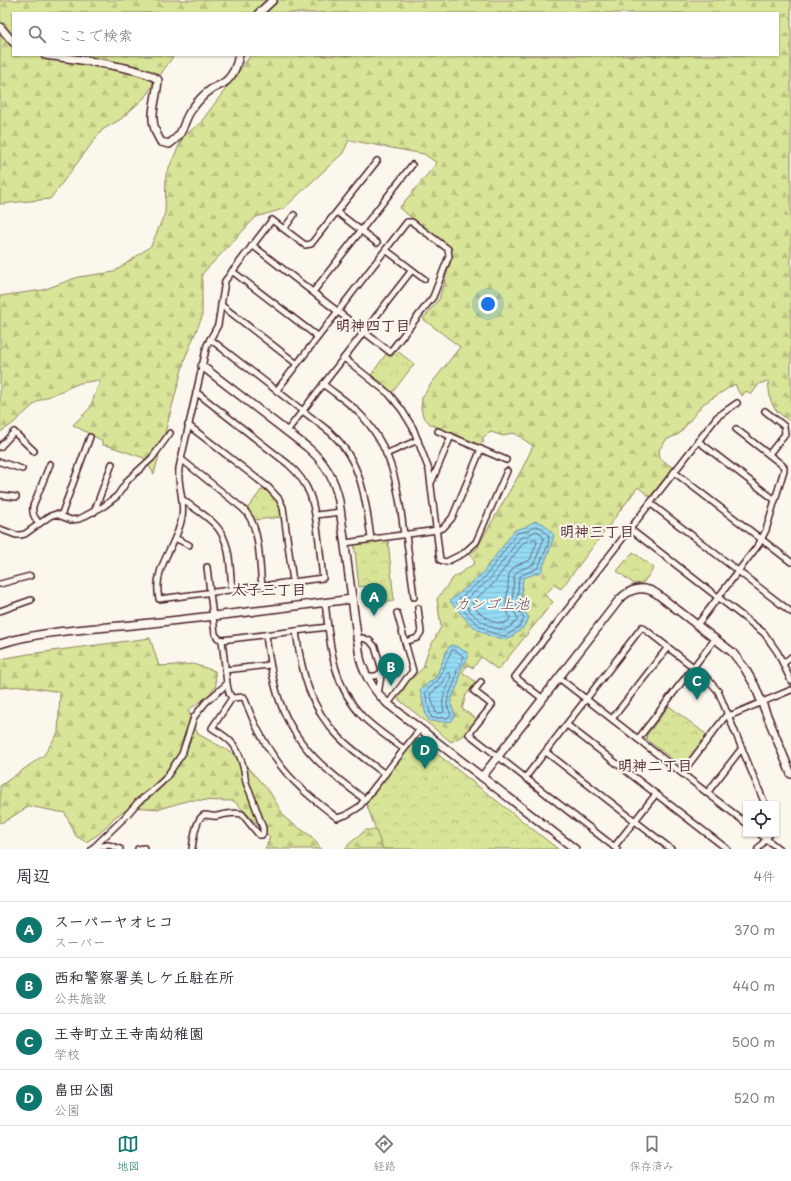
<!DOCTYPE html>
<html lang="ja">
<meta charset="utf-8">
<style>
:root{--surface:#fff;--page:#f2f2f3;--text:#2b2b33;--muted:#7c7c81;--line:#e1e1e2;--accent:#0f766e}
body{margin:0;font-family:"Playpen Sans","Klee One",sans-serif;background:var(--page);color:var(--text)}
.controls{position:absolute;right:12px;bottom:12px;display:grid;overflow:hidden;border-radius:0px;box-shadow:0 1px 3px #0004}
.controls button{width:36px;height:36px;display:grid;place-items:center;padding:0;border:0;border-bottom:1px solid var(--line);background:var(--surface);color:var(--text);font:20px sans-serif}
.you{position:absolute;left:488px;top:304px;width:14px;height:14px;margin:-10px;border:3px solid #fff;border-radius:50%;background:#1a73e8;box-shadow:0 0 0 6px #1a73e833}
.badge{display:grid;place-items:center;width:26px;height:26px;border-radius:50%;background:var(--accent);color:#fff;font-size:13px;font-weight:700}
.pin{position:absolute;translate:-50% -33px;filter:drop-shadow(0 1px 2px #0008)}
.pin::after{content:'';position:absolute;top:21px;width:14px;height:12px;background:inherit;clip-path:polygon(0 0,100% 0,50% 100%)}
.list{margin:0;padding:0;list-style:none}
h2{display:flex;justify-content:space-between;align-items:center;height:52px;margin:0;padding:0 16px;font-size:17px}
h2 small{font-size:13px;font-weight:400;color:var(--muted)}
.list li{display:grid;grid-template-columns:26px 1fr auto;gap:12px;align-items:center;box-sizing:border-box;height:56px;padding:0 16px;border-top:1px solid var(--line)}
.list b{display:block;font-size:15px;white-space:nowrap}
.list p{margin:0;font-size:13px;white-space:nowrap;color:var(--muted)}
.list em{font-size:13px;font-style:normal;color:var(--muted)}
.icon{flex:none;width:22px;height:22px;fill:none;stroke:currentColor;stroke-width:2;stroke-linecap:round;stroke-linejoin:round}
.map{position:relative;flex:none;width:791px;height:849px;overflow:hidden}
.search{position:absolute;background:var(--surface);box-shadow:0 1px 3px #0004;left:12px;right:12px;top:12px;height:44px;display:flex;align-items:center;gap:10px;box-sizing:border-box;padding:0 14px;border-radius:0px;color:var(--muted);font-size:15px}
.sheet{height:276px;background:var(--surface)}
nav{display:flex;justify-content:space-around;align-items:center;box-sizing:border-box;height:56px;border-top:1px solid var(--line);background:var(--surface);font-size:11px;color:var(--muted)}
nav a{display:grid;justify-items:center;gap:2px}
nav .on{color:var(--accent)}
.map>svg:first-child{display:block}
.forest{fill:url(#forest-firs);stroke:#918261}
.park{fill:url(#park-crowns);stroke:#918261}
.water{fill:url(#water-rules);stroke:#7690a4}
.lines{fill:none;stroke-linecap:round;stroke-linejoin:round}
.shore{stroke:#686a7c;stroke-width:1}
.street-casing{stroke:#4a1f2b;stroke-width:8}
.secondary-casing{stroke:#4a1f2b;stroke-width:10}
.street{stroke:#fbf7ec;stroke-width:5}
.secondary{stroke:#fbf7ec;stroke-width:7}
.labels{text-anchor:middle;stroke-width:4;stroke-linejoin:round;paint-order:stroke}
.neighbourhood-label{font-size:15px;font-weight:bold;fill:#4a1f2b;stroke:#fbf7ec}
.water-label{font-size:15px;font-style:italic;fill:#5c4e5e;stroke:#fbf7ec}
</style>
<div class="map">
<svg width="791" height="849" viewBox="0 0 791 849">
<defs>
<pattern id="forest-firs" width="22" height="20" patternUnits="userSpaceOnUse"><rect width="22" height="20" fill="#d8e497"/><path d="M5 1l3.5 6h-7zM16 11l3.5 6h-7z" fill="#bbc382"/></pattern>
<pattern id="park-crowns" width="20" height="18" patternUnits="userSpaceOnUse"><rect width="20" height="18" fill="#d8e497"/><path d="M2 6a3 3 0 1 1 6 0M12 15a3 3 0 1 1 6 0" fill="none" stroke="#bbc382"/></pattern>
<pattern id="water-rules" width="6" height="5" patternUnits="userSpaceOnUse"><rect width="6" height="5" fill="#94dbf5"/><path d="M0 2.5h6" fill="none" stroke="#81bcd2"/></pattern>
</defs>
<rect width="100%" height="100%" fill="#fbf7ec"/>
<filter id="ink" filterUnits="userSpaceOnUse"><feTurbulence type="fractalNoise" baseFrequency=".025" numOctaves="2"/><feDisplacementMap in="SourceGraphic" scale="8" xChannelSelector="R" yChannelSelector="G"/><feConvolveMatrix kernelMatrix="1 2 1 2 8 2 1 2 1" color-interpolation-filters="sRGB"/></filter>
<g filter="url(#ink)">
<g class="forest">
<path d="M0 0H791V422C770 407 771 406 768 381L759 384 751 395 746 391 742 396 739 393 735 384 703 404 679 434 666 440 659 450 660 458 673 468 650 497 638 487 561 589 554 585 545 595 553 602 498 670 481 657 473 668 468 665 462 672 476 682 466 695 462 709 477 719 466 734 451 742 398 699 408 682 423 668 428 651 441 627 437 599 453 578 475 563 470 553 477 549 481 541 521 471 533 446 516 434 511 433 503 436 491 432 482 438 484 442 477 445 430 424 423 416 421 408 422 398 431 384 460 347 423 319 439 299 452 257 450 247 399 208 437 163 424 154 349 140 343 153 283 209 256 217 202 274V317L185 358 154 474 144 458 109 446 103 445 101 440 73 425 90 408 100 380 80 383 38 401 11 425 0 432V296L43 290 78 277 114 272 151 246 165 213 166 174 183 137 201 122 251 55H778V13H13V55H174L145 97 121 119 102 130 50 199 0 204Z"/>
<polygon points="150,638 159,666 193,664 215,671 216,686 206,698 188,710 198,734 236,755 269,791 286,819 311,836 321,849 265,849 270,837 234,801 190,800 159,809 131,807 115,817 99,834 86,842 76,836 65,813 29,806 7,820 0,823 0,786 44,755 58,733 60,692 22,686 0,688 0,659 29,654"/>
<polygon points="366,830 382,830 395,849 346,849 349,844"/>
</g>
<g class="park">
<polygon points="396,350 414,364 392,393 383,383 371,375 386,354 391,357"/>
<path d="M263 488C274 496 280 503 282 517L255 520 247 509Z"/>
<polygon points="388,540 394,601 378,603 377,585 359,587 354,543"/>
<polygon points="633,552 654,568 643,583 634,584 617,571"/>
<polygon points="669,706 707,735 683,766 680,765 647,740 646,736"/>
<polygon points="417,738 558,849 383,849 366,803"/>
</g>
<g class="water">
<path d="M535 521 544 524 554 535 551 546 541 572 523 578 521 606 529 618 522 629 507 640C478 636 467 622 450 601L482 574 515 530 525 527Z"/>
<polygon points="451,645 456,646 468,653 468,658 460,671 459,682 452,698 451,704 455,715 452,721 447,722 429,721 426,715 420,690 436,677 447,650"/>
</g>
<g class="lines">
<g class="shore">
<path d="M536 526 542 528 549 537 548 545 538 568 522 575 519 577 517 606 524 619 519 627 506 636C485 635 470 618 457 603V601L485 577 517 533 527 531Z"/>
<path d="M536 531 539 532 544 538 534 564 518 571 514 576 512 607 518 619 515 623 505 630C490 630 469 615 464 601L489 580 520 538 529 535Z"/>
<path d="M535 539 537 540V542L530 560 515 566 509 574 506 607 510 619 503 624C492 623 475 613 472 602L493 584 523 543Z"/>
<polygon points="452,650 455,650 464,657 457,670 455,681 448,697 447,705 451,715 447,718 432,718 430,713 425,692 439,679"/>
<path d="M449 673 451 675C449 690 439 695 444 712L442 713H436L430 694 443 683 447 674Z"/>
</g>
<g class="street-casing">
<g id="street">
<polyline points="337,212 377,243"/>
<polyline points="284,229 294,215"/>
<path d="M252 245C298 281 344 316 390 352L433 297 449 256 448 249 412 222H407L277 390"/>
<polyline points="386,250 424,279"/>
<polyline points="232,271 318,337"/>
<polyline points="313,292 412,165"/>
<polyline points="221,305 297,364"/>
<path d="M210 339 330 432C361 460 366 499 371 539"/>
<polyline points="344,358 389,394 402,410 413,428 429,470 440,560 446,562 464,553 476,542 507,471"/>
<path d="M323 384C334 393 347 401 357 411 392 445 399 488 404 535"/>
<path d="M196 392 288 464C312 485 314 505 318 534 320 549 321 563 323 578L159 599C152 566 177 547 182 517 185 500 177 485 179 468L207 345 218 325 225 281 272 220 305 245 311 244 377 161"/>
<polyline points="765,411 784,426 785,434 769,454"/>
<polyline points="188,425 269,488 279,499 283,507 293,582"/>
<polyline points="287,431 412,270"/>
<polyline points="438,431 506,460"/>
<polyline points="698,441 775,500"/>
<polyline points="0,447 14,432 34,451"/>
<polyline points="386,454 418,440"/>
<path d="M181 459 242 508C261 524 259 562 262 586"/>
<polyline points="0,462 22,469"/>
<polyline points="674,472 791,562"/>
<polyline points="432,481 451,436"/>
<polyline points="0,495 16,497"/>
<path d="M182 499C194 509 212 518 220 531 231 547 230 571 232 590"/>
<polyline points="650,503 791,612"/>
<polyline points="94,512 112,464"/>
<polyline points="316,515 341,512"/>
<polyline points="61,516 90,437"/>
<path d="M39 523C34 517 32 514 33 506L50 464"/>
<polyline points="0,529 16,535 20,535 25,534 50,516 56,514 71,520 79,519 104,506 117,496 128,480 152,458 170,433"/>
<polyline points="630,529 764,633 778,653 791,681"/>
<polyline points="406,534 414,597"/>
<polyline points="175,538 189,545"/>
<polyline points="345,543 437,530 443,528 452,518 481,449"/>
<polyline points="0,584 30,576"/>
<path d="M325 602C330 644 332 685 363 717 375 729 390 739 404 749"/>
<polyline points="0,611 31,600"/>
<polyline points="697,625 759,544 766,530 784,470 784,467 781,464 736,429"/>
<path d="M296 631C301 670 310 709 339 737 353 751 369 762 385 774"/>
<path d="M266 635C272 683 280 722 315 758 330 774 348 786 365 800"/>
<polyline points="356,639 363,638 370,641 375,647 382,670 378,694"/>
<polyline points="222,640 328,627"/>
<polyline points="405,642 417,638 421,632 418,608"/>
<polyline points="784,663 791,657"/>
<polyline points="225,670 270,665"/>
<polyline points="367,676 376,676 382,672"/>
<polyline points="559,678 746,823"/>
<polyline points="481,682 474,691 492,705 469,734 617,849"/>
<path d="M232 698 244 697C256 731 274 763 301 788 312 799 325 808 337 818L346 815 359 807 420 729"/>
<polyline points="543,699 515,677 717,417 737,403"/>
<polyline points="388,704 407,678 413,671 397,613"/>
<polyline points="729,716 791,690"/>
<polyline points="612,719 668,647"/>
<polyline points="567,725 727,849"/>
<polyline points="638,739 715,639"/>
<polyline points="546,752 671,849"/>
<polyline points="682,773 728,713"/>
<polyline points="525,778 642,627 706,677 718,691 765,804"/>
<polyline points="707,793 742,748"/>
<polyline points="760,834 779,849"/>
<polyline points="94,847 109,845 120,849"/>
<polyline points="614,847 656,794"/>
<polyline points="92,849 125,817 138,802 150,793 165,779 182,754 194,717 206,702 227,684 222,640 218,638 215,634 207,567"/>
<polyline points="138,849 144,848"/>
<path d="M192 849C193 842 196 816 205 815 209 815 213 817 217 816 225 814 234 812 242 814L259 835H262L263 833V828C258 814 253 799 247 785 245 781 245 775 244 770 238 746 232 740 212 728L232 698 229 693 227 684"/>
<polyline points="758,849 770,834"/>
</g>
</g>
<g class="secondary-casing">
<g id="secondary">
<polyline points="259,13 273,0"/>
<polyline points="0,27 13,42"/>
<path d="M45 55C66 58 145 67 158 80 156 106 146 118 161 142L169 144C187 132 181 123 192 109 197 102 202 96 209 91 214 87 220 86 225 82 233 76 237 65 239 55"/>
<path d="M202 366 307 447C324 461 335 480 339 501L360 658C365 677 374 691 388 704L575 849"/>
<path d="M0 644C42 630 96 629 141 624 211 617 281 608 352 599"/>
<path d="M482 777 619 600C630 588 644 585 657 594L732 652 744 667 755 686 791 774"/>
</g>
</g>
<use href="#street" class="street"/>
<use href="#secondary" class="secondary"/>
</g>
</g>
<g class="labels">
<g class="neighbourhood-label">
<text x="373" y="331">明神四丁目</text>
<text x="597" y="537">明神三丁目</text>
<text x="269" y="595">太子三丁目</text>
<text x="655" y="771">明神二丁目</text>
</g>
<g class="water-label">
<text x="492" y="609">カンゴ上池</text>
</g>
</g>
</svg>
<div class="controls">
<button><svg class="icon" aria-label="locate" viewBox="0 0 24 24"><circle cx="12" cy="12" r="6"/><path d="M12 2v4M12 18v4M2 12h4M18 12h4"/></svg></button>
</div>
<div class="you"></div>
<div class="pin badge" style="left:374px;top:616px">A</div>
<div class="pin badge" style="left:391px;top:686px">B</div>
<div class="pin badge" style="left:697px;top:700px">C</div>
<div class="pin badge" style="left:425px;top:769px">D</div>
<div class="search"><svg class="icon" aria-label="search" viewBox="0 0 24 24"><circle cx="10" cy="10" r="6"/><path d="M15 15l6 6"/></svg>ここで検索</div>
</div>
<section class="sheet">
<h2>周辺<small>4件</small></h2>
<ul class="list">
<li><span class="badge">A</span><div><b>スーパーヤオヒコ</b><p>スーパー</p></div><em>370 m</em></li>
<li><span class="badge">B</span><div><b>西和警察署美しケ丘駐在所</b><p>公共施設</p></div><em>440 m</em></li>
<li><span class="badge">C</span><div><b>王寺町立王寺南幼稚園</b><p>学校</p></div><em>500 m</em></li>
<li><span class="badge">D</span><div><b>畠田公園</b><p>公園</p></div><em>520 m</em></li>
</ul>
</section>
<nav>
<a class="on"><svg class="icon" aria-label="map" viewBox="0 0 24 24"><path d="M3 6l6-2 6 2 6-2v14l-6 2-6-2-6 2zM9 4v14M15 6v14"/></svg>地図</a>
<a><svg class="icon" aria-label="directions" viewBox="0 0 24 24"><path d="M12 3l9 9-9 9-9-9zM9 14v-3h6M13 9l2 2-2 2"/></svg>経路</a>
<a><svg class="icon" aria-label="saved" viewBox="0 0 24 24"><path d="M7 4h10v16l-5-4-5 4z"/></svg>保存済み</a>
</nav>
